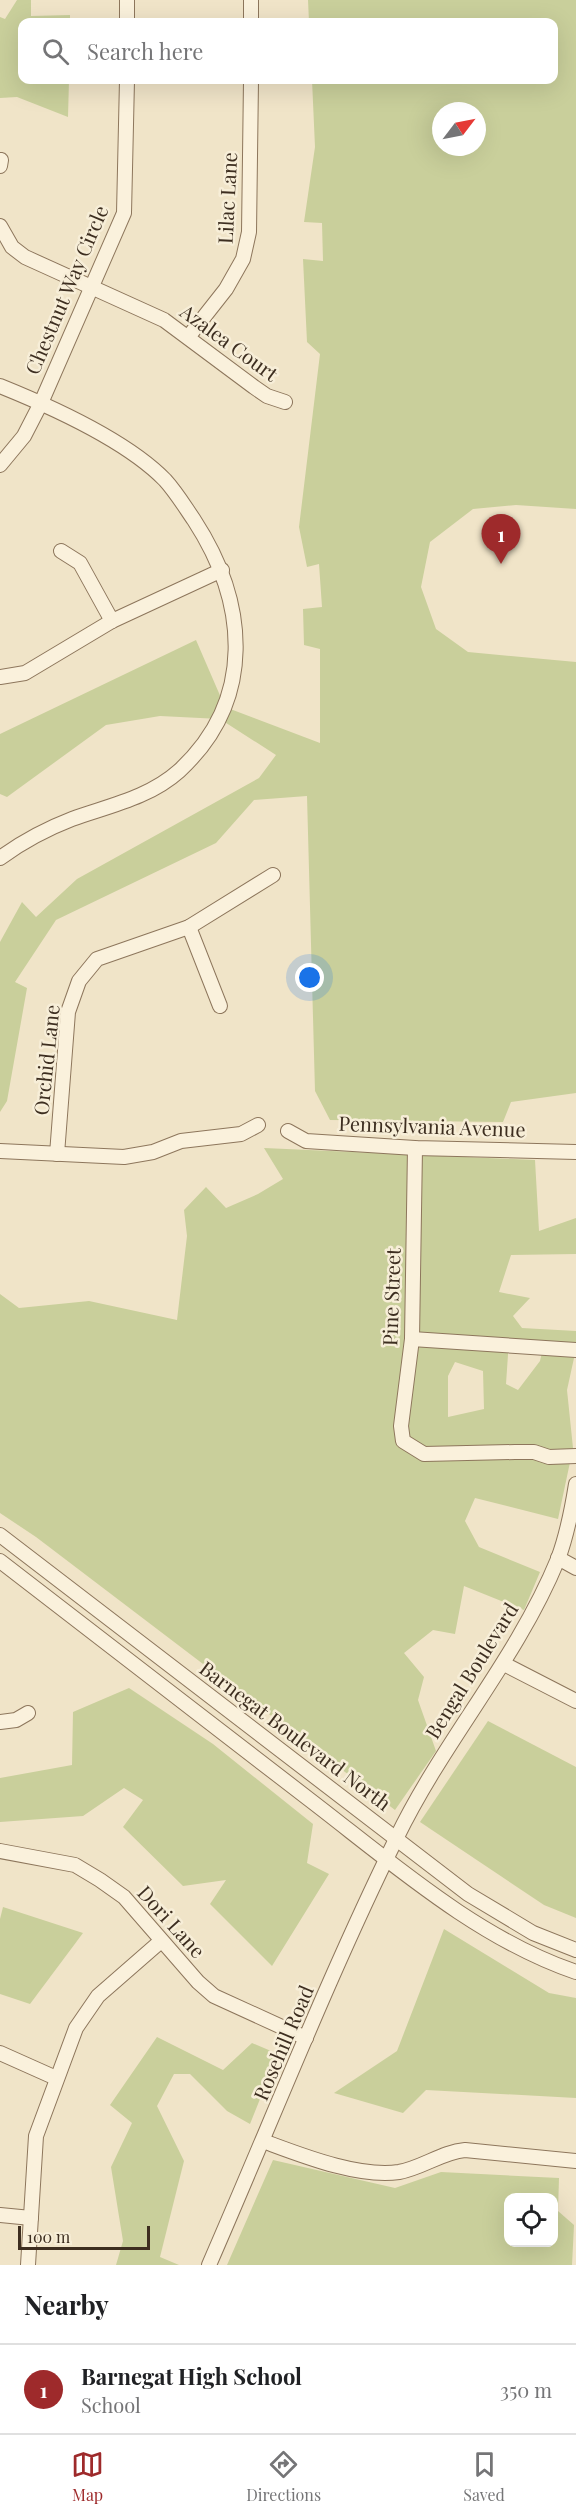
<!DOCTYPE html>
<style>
:root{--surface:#fff;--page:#f6f6f6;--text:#202124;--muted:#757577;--line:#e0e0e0;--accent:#9e2a2b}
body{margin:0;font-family:"Playfair Display",serif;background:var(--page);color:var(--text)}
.controls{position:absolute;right:18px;bottom:18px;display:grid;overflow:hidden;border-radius:12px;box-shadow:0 6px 24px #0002}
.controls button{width:54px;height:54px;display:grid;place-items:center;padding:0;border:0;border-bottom:2px solid var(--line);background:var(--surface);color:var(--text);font:30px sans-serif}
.compass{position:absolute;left:432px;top:102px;width:54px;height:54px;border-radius:50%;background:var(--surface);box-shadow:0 6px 24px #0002;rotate:58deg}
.scale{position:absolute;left:18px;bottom:15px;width:132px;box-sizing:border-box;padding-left:6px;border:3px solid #3d2e20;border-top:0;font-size:16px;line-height:21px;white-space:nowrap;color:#3d2e20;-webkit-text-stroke:4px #f7eed8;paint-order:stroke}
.you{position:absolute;left:310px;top:978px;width:21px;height:21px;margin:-15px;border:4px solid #fff;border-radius:50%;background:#1a73e8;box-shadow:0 0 0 9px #1a73e833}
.badge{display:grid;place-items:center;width:39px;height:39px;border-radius:50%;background:var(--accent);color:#fff;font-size:20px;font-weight:700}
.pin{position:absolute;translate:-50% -50px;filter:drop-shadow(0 2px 3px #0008)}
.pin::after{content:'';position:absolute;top:32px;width:21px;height:18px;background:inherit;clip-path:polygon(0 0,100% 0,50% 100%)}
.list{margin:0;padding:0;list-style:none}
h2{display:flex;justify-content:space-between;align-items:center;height:78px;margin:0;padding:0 24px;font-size:26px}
h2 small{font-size:20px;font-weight:400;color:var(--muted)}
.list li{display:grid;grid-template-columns:39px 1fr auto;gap:18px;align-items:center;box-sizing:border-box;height:90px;padding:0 24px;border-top:2px solid var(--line)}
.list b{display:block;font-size:22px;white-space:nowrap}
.list p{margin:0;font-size:20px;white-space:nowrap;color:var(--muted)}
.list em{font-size:20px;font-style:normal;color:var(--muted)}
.icon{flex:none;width:33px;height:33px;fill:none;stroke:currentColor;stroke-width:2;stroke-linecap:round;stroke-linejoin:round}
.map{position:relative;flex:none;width:576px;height:2265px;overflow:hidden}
.search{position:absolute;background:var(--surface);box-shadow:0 6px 24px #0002;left:18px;right:18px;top:18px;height:66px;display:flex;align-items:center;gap:15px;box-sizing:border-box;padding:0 21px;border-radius:12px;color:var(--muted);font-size:22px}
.sheet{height:168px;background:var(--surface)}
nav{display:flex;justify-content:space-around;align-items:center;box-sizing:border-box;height:84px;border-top:2px solid var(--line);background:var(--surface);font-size:16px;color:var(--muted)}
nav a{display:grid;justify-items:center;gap:3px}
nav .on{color:var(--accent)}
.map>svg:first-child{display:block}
.green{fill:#c9cf9b;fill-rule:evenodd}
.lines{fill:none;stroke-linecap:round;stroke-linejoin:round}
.minor-casing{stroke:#8d765c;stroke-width:16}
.minor{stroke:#faf1dc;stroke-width:14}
.labels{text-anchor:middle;stroke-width:5;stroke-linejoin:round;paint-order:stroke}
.street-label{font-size:20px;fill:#3d2e20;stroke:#f7eed8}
</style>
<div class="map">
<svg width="576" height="2265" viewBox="0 0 576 2265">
<rect width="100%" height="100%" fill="#f0e4c8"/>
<g class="green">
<polygon points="17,0 31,0 31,16 70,15 70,22 22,22 22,80 69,80 68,117 17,97 0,98 0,17 5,19"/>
<path d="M308 0H576V509L516 505 473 509 430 542 421 587 436 629 468 652 576 662V1093L511 1102 503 1122 330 1120 315 1091 307 796 254 800 216 843 56 920 15 982 27 988 7 1101 0 1112V942L22 902 36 917 77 879 259 778 276 755 220 719 160 716 106 725 7 797 0 794V734L196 640 225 707 320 743V649L304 645 303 609 322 607 319 564 307 567 299 527 320 354 307 342 303 259 323 261 322 223 304 222 315 147 312 80H554V22H309ZM441 111H477V147H441Z"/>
<path d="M264 1148 535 1160 539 1231 576 1218V1254L511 1255 499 1292 530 1298 513 1316 522 1328 576 1331V1349L567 1390 573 1448 558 1519 475 1498 465 1521 479 1547 540 1572 524 1610 464 1586 455 1634 433 1630 404 1653 424 1677 418 1700 436 1751 395 1810 36 1537 0 1513V1294L19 1308 89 1301 177 1320 187 1236 184 1210 206 1187 226 1208 258 1194 283 1179ZM509 1340 543 1348 540 1361 518 1390 506 1384ZM455 1362 483 1371 484 1409 448 1417V1376Z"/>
<polygon points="129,1688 213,1744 313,1824 307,1863 329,1874 272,1966 210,1904 226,1880 183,1886 123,1827 143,1800 124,1788 83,1816 0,1822 0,1778 72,1765 73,1712"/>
<polygon points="488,1721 576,1767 576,1918 544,1905 420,1822"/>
<polygon points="3,1907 83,1933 30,2004 0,1994 0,1919"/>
<polygon points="444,1929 549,1993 576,1998 576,2098 426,2090 403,2113 334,2093 397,2051"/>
<polygon points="157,2037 223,2070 252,2043 278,2054 250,2124 227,2111 190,2074 174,2074 157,2106 184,2161 160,2257 179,2265 116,2265 123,2241 111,2167 132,2123 110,2105"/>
<path d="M273 2160 395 2188 441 2172 559 2178 558 2211 574 2225 572 2265H227ZM508 2198H554V2242H508Z"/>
</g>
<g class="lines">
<g class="minor-casing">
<g id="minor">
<polyline points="127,0 127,22"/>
<polyline points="251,22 251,0"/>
<polyline points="0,166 1,160"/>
<polyline points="0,226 12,247 25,257 164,320 254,387 267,396 285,402"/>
<polyline points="189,336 226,289 243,259 249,232 251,80"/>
<path d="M0 386C52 407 126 440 165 480 176 492 185 507 194 520 248 603 256 700 179 771 149 798 108 806 72 819 46 829 22 842 0 858"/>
<polyline points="0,465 24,436 41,403 124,213 127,80"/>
<polyline points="61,551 80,563 112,621"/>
<polyline points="0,677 25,673 112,621 222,570"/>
<polyline points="189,927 220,1006"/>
<polyline points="288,1131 306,1141 415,1148 576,1152"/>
<polyline points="415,1148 412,1339 401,1426 403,1441 424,1454 515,1452 534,1452 549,1457 576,1456"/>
<polyline points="0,1151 124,1157 153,1152 181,1141 241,1134 258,1125"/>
<polyline points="57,1154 68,1012 79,981 97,959 189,927 273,875"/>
<polyline points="412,1339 576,1350"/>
<polyline points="0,1535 468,1894 533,1933 576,1950"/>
<polyline points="558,1558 576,1568"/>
<path d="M0 1561C103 1641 207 1720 310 1800 391 1862 478 1939 576 1972"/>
<polyline points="504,1664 576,1701"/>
<polyline points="0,1722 16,1720 28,1713"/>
<polyline points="0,1851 75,1865 100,1880 124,1897 198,1982 214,1996 306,2038"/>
<polyline points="0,2053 56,2078"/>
<path d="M263 2141C301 2155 358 2178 399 2172 422 2168 442 2152 465 2150L576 2161"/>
<polyline points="0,2215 31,2218"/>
<polyline points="28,2265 36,2136 76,2028 98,1996 161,1941"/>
<path d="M209 2265C271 2123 328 1977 397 1837 444 1740 517 1659 558 1559 567 1535 572 1509 576 1484"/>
</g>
</g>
<use href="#minor" class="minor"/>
</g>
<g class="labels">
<g class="street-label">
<text transform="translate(228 198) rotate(-87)" y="7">Lilac Lane</text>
<text transform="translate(67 290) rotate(-67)" y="7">Chestnut Way Circle</text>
<text transform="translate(229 343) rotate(36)" y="7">Azalea Court</text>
<text transform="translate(47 1060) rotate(-84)" y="7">Orchid Lane</text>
<text transform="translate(432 1127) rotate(2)" y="7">Pennsylvania Avenue</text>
<text transform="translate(392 1297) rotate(-88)" y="7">Pine Street</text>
<text transform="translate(472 1671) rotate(-58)" y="7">Bengal Boulevard</text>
<text transform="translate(295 1736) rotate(37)" y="7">Barnegat Boulevard North</text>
<text transform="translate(171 1922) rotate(48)" y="7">Dori Lane</text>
<text transform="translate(284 2043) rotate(-67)" y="7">Rosehill Road</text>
</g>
</g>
</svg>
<div class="controls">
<button><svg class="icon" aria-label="locate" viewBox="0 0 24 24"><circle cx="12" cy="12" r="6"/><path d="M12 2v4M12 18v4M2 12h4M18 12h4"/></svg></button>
</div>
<svg class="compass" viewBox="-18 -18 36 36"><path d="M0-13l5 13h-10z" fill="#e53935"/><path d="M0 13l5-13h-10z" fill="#757577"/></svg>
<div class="scale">100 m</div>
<div class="you"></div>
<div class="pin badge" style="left:501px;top:564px">1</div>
<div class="search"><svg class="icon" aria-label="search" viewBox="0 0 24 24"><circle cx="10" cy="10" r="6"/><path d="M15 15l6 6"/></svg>Search here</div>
</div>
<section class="sheet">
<h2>Nearby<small></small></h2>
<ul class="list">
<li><span class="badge">1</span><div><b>Barnegat High School</b><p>School</p></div><em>350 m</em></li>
</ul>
</section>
<nav>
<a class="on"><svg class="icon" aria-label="map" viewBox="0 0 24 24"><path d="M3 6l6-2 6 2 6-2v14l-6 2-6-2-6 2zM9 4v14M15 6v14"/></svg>Map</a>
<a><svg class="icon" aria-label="directions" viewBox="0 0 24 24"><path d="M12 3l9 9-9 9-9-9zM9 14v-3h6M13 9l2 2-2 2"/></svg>Directions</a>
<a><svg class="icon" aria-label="saved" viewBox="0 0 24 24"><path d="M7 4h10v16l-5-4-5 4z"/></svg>Saved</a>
</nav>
